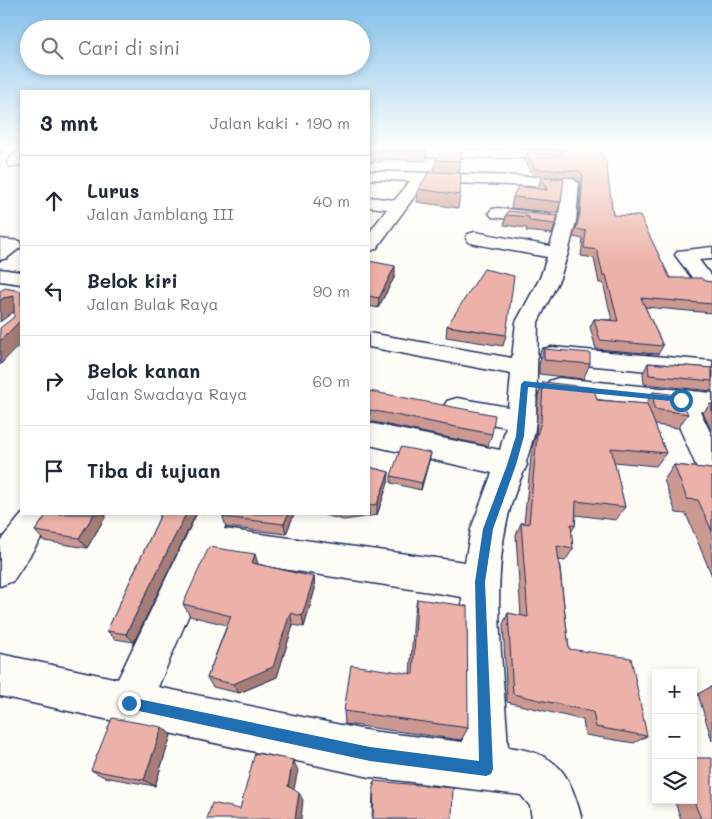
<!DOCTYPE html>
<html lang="id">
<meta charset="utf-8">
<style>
:root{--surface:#fff;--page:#f6f6f7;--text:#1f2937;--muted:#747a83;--line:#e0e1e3}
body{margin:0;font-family:Mali,sans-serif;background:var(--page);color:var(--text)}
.controls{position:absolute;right:15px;bottom:15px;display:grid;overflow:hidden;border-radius:0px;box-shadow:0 2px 8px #0003}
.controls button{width:45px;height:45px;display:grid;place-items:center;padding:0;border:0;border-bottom:1px solid var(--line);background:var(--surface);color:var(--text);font:25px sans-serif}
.stop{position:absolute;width:15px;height:15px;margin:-11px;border:4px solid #1f6fb2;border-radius:50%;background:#fff}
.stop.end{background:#1f6fb2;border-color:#fff;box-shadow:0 1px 5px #0008}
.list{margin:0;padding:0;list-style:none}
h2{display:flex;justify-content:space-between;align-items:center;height:65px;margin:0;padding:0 20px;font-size:21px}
h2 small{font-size:16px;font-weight:400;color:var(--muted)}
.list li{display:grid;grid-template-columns:32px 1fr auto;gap:15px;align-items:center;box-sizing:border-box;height:90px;padding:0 20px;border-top:1px solid var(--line)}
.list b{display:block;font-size:19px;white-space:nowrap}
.list p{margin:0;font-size:16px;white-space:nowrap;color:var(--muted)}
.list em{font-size:16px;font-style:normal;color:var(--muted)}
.icon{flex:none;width:28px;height:28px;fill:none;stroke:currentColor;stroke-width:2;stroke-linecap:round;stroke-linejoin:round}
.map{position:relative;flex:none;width:712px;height:819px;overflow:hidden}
.search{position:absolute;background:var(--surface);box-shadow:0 2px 8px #0003;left:20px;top:20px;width:350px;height:55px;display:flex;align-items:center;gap:12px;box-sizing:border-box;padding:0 18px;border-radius:28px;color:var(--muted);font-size:19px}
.panel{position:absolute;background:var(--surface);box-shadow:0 2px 8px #0003;left:20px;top:90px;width:350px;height:425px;border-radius:0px}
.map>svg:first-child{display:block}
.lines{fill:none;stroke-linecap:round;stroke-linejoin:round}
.minor-casing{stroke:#1b2f5e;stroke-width:3}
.minor{fill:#fdfcf7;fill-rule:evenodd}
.wall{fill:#cb9991;stroke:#1b2f5e}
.shaded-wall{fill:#a57d76;stroke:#1b2f5e}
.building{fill:#ecb2a9;stroke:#1b2f5e}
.route{fill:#1f6fb2}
</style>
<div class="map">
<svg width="712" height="819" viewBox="0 0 712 819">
<rect width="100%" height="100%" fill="#fdfcf7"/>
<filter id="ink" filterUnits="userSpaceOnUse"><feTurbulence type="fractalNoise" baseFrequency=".02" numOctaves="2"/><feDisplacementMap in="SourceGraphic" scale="10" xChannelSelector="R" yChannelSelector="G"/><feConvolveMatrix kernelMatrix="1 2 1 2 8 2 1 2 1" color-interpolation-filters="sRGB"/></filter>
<g filter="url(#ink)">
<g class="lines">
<g class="minor-casing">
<g id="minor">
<polygon points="369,148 557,151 564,155 557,159 369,155"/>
<path d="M21 151V164L14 167 9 166 7 163C11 157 14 152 21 151Z"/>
<path d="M369 171 571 178 579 183 576 221 568 253 560 278 538 322 536 420 534 435 526 462 527 465C483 549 503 656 508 747 558 753 569 772 582 819H532L530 806 521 795 370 777 0 696V654L118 679 197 514H229L224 529 465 562 471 529 492 473 369 445V423L500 450 506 427 447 415 443 408 447 401 457 398 508 407 511 374 369 347V333L512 358 516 322 540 278 547 257 475 244 468 242 466 238 468 234 475 232 550 246 558 221 563 187 425 182 376 249 369 251V233L387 209 369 207V197L395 200 410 181 369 179ZM213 558 462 597 463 742 370 731 158 687Z"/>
<polygon points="498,208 543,213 549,214 552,218 549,222 543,223 492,217 489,213 492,209"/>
<polygon points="0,239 20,241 21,247 7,258 0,260"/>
<polygon points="712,247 712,259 699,260 712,277 712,289 700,288 675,255 678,251"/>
<polygon points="0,269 21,272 21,284 0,281"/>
<polygon points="552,347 712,361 712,377 543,361 540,355 543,349"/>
<polygon points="558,378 712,393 712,413 700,411 712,436 712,480 701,477 671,408 549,393 545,387 549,381"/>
<polygon points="22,514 57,514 13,581 0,586 0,541"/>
</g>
</g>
<use href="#minor" class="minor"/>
</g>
<g class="wall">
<polygon points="369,148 427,151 426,161 383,159 382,162 369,162"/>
<polygon points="520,148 597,148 613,215 670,278 712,282 712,313 645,307 663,346 658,354 596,349 590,327 594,319 612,320 603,283 599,283 594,258 581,256 583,239 573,237 578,221 581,182 577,178 533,176 525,160 527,153 559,154 562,152 557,149"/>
<polygon points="436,160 461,161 459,173 460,195 458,208 417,202 418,189 434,172"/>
<polygon points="541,178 561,202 557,213 511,208 513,197 539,189 538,188"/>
<polygon points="506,215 558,216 552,234 526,231 527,228 504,225"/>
<polygon points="369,261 395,276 378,308 369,306"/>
<polygon points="447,326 506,335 503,346 446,337"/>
<polygon points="544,349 590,364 583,379 539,374 539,364"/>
<polygon points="648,363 712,368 712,391 644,384 643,373"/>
<polygon points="543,382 597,400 646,404 653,392 688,414 678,428 655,425 666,453 656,466 614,462 625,507 616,520 576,515 575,526 571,532 573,549 565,561 559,560 569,649 647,736 634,743 585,735 583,720 507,702 503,624 508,613 521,616 516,535 521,523 524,523 532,448 536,435 538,396"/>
<polygon points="369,391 492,434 488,446 369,421 369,422"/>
<polygon points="710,404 712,404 712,432 703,413"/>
<polygon points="431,453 421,490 391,483 391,476"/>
<polygon points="674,465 712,469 712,576 686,514 676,513 664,480"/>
<polygon points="369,467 389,472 388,483 377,515 344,520 320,514 369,514"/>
<polygon points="47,514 107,514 87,548 44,541 35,531"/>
<polygon points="161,514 196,514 134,642 115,639 107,631"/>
<polygon points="294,514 286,534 226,527 223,517"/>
<polygon points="258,564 314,577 315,589 304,627 293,625 277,677 239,693 213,687 207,678 227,625 190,616 183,604"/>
<polygon points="417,599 468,728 461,740 345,724 344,711 410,674 414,616"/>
<polygon points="712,686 712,741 698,694"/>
<polygon points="162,727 171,735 155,786 104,777 91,770"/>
<polygon points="693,758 712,819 681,819 674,800 693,800"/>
<polygon points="374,781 452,819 372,819 373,789"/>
</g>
<g class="shaded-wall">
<polygon points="0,148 7,148 0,156"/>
<polygon points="395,266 395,276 378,308 379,298"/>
<polygon points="14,296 21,311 12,313 0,322 0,301 3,298"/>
<polygon points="21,320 21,343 0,365 0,341"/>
<polygon points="370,410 369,421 369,422 369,411"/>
<polygon points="431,453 429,461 421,490 422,483"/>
<polygon points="389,472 388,483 377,515 377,504"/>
<polygon points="94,514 107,514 87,548 79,538"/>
<polygon points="186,514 196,514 134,642 126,634"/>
<polygon points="288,514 294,514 286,534 284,524"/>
<polygon points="255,554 259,567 252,563"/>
<polygon points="314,577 315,589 304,627 302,616"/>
<polygon points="290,613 293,625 277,677 239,693 233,684"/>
<polygon points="162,727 171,735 155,786 144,780"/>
<polygon points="293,760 298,770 293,794 288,786"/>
<polygon points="299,793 303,800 301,819 295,819"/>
</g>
<g class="building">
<polygon points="369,148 426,148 427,151 382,149 383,151 369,151"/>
<polygon points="443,148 462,148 461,161 436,160"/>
<polygon points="567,148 597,148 606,161 613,215 640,216 670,278 701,278 705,281 712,282 712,304 641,298 663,346 600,340 594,319 618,321 606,275 603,275 597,250 584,248 586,231 576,229 580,213 583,175 579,171 535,169 527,153 559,154"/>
<polygon points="429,172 461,173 460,195 418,189"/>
<polygon points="541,178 564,179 561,202 513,197 518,186 547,190"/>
<polygon points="508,211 558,216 555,224 529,221 529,217 506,215"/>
<polygon points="369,261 395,266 379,298 369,296"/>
<polygon points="484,269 514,276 506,335 447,326"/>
<polygon points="5,288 21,291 21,320 0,341 0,328 14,317 14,296 3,298 0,301 0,291"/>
<polygon points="544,349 590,353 590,364 544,360"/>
<polygon points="648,363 712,368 712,381 649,375"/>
<polygon points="543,382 594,388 597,400 647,404 666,453 611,448 625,507 576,501 575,526 571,524 573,549 557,546 569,649 631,658 647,736 596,727 593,712 513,694 508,613 528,617 521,523 529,524 537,435 541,422"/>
<polygon points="369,391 495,415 492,434 370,410 369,411"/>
<polygon points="653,392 679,395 688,414 654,409"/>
<polygon points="401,447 431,453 422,483 391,476"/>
<polygon points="674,465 712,469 712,531 698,500 687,499"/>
<polygon points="369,467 389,472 377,504 369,506"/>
<polygon points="47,514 94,514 79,538 35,531"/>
<polygon points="161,514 186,514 126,634 107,631"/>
<polygon points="224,514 288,514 284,524 223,517"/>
<polygon points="209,547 255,554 252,563 314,577 302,616 290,613 273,667 233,684 207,678 231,616 183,604"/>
<polygon points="417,599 467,606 468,728 344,711 351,665 413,674"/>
<polygon points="112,718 162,727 144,780 91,770"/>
<polygon points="255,753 293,760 288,786 299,793 295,819 207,819 212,803 240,809"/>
<polygon points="693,758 712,758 712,819 701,819 693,799"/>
<polygon points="374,781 453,788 452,819 373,819"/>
</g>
</g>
<linearGradient id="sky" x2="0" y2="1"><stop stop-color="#81bfe9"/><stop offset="0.56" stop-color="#fefefb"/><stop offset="1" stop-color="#fefefb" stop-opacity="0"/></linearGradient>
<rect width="712" height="263" fill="url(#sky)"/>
<polygon class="route" points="524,381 681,397 685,400 681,402 528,387 524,436 516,465 493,529 485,582 493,769 491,774 486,776 370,761 125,708 123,703 125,699 129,697 370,747 479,761 475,582 483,529 507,465 516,436 521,384"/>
</svg>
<div class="controls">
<button>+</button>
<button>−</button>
<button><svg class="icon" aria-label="layers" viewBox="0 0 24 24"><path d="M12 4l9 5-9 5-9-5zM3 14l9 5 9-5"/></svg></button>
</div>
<div class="stop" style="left:681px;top:400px"></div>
<div class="stop end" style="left:129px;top:703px"></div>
<div class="search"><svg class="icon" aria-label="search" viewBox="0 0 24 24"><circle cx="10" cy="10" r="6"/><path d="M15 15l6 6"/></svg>Cari di sini</div>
<section class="panel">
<h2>3 mnt<small>Jalan kaki · 190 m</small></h2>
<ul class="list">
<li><svg class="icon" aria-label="ahead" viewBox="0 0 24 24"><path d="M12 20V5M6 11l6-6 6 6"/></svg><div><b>Lurus</b><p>Jalan Jamblang III</p></div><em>40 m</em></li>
<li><svg class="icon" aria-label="left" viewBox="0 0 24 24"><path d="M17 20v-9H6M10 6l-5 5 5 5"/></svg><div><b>Belok kiri</b><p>Jalan Bulak Raya</p></div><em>90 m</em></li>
<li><svg class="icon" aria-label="right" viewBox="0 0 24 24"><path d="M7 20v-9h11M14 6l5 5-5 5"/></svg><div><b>Belok kanan</b><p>Jalan Swadaya Raya</p></div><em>60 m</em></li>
<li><svg class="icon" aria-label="arrive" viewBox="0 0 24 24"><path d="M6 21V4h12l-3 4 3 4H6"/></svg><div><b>Tiba di tujuan</b></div></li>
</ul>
</section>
</div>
